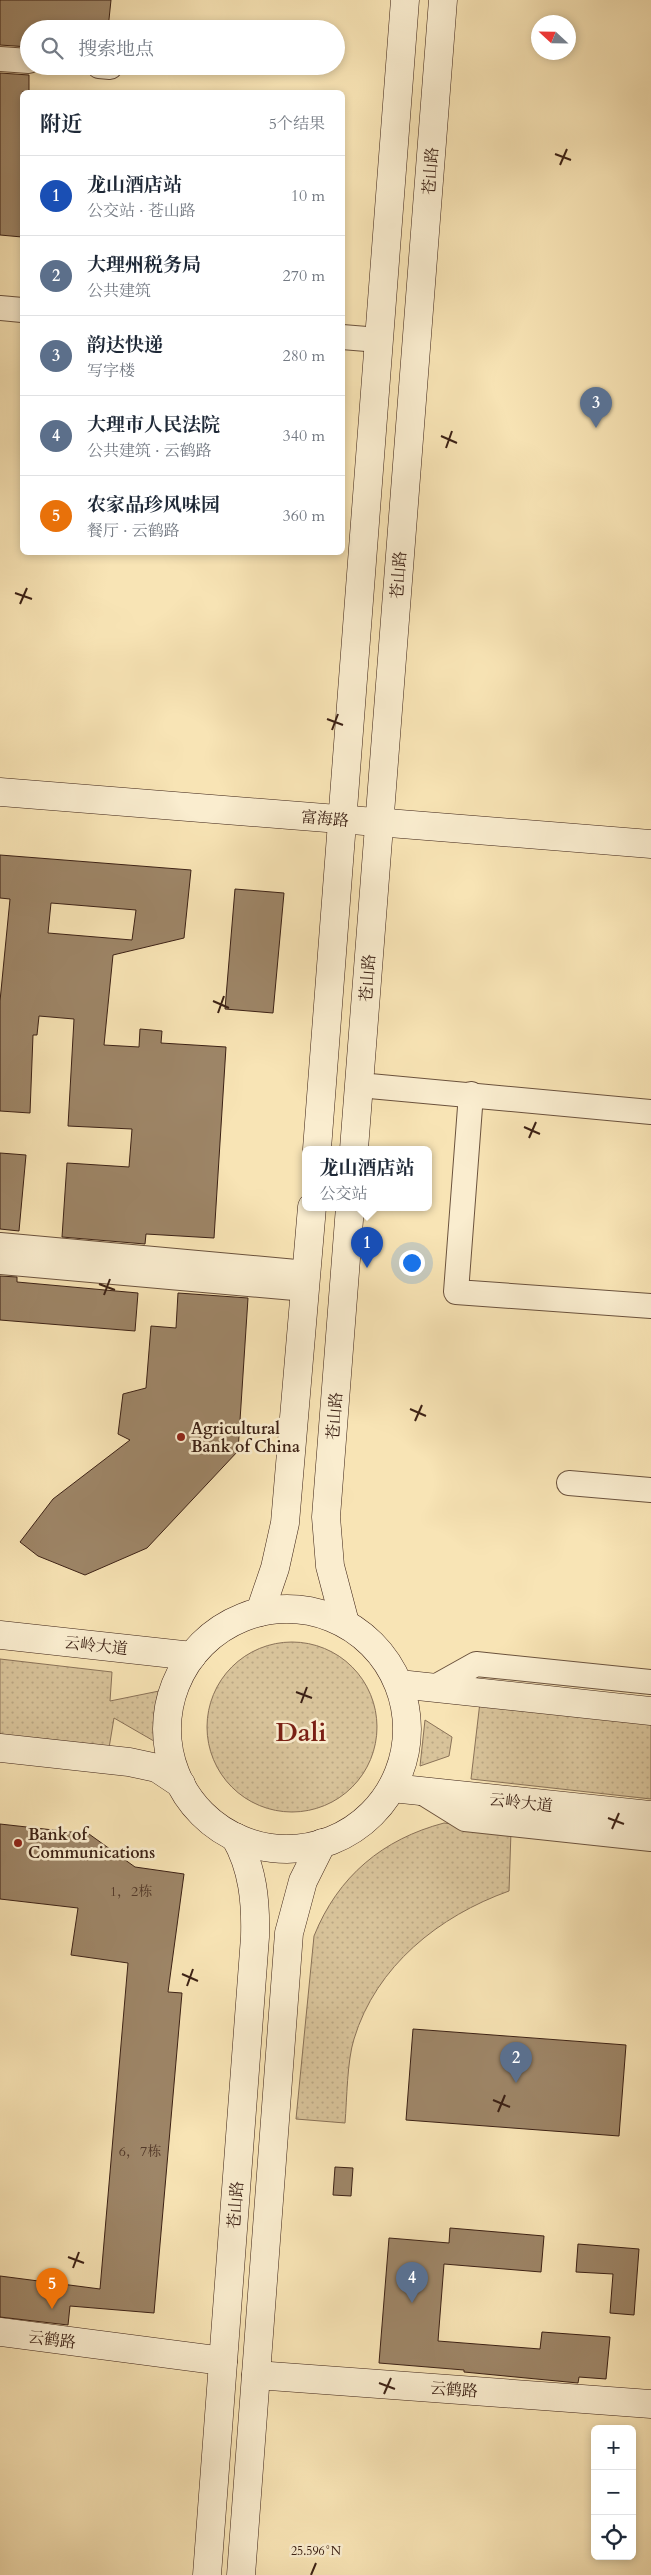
<!DOCTYPE html>
<html lang="zh">
<meta charset="utf-8">
<style>
:root{--surface:#fff;--page:#f6f6f7;--text:#1f2937;--muted:#747a83;--line:#e0e1e3;--accent:#8f2418}
body{margin:0;font-family:Cardo,"Noto Serif SC",serif;background:var(--page);color:var(--text)}
.controls{position:absolute;right:15px;bottom:15px;display:grid;overflow:hidden;border-radius:8px;box-shadow:0 2px 8px #0003}
.controls button{width:45px;height:45px;display:grid;place-items:center;padding:0;border:0;border-bottom:1px solid var(--line);background:var(--surface);color:var(--text);font:25px sans-serif}
.compass{position:absolute;left:531px;top:15px;width:45px;height:45px;border-radius:50%;background:var(--surface);box-shadow:0 2px 8px #0003;rotate:292deg}
.you{position:absolute;left:411px;top:1262px;width:18px;height:18px;margin:-12px;border:4px solid #fff;border-radius:50%;background:#1a73e8;box-shadow:0 0 0 8px #1a73e833}
.badge{display:grid;place-items:center;width:32px;height:32px;border-radius:50%;background:var(--accent);color:#fff;font-size:16px;font-weight:700}
.pin{position:absolute;translate:-50% -41px;filter:drop-shadow(0 1px 2px #0008)}
.pin::after{content:'';position:absolute;top:26px;width:18px;height:15px;background:inherit;clip-path:polygon(0 0,100% 0,50% 100%)}
.popup{position:absolute;left:302px;top:1146px;width:130px;height:65px;box-sizing:border-box;display:grid;place-content:center;border-radius:8px;background:var(--surface);filter:drop-shadow(0 1px 4px #0005);font-size:16px;white-space:nowrap;color:var(--muted)}
.popup b{font-size:19px;color:var(--text)}
.popup::after{content:'';position:absolute;left:50%;top:100%;margin-left:-10px;border:10px solid transparent;border-top-color:var(--surface)}
.list{margin:0;padding:0;list-style:none}
h2{display:flex;justify-content:space-between;align-items:center;height:65px;margin:0;padding:0 20px;font-size:21px}
h2 small{font-size:16px;font-weight:400;color:var(--muted)}
.list li{display:grid;grid-template-columns:32px 1fr auto;gap:15px;align-items:center;box-sizing:border-box;height:80px;padding:0 20px;border-top:1px solid var(--line)}
.list b{display:block;font-size:19px;white-space:nowrap}
.list p{margin:0;font-size:16px;white-space:nowrap;color:var(--muted)}
.list em{font-size:16px;font-style:normal;color:var(--muted)}
.icon{flex:none;width:28px;height:28px;fill:none;stroke:currentColor;stroke-width:2;stroke-linecap:round;stroke-linejoin:round}
.map{position:relative;flex:none;width:651px;height:2575px;overflow:hidden}
.search{position:absolute;background:var(--surface);box-shadow:0 2px 8px #0003;left:20px;top:20px;width:325px;height:55px;display:flex;align-items:center;gap:12px;box-sizing:border-box;padding:0 18px;border-radius:28px;color:var(--muted);font-size:19px}
.panel{position:absolute;background:var(--surface);box-shadow:0 2px 8px #0003;left:20px;top:90px;width:325px;height:465px;border-radius:8px}
.map>svg:first-child{display:block}
.green{fill:url(#green-dots);stroke:#8a7258}
.building{fill:#9e8668;stroke:#3c2115;fill-rule:evenodd}
.lines{fill:none;stroke-linecap:round;stroke-linejoin:round}
.street-casing{stroke:#6b523d;stroke-width:26}
.secondary-casing{stroke:#3c2115;stroke-width:29}
.street{stroke:#faedcf;stroke-width:24}
.secondary{stroke:#faedcf;stroke-width:28}
.ticks{fill:none;stroke:#3c2115;stroke-width:2}
.poi-dot{fill:#8f2418;stroke:#faedcf;stroke-width:2}
.labels{text-anchor:middle;stroke-width:5;stroke-linejoin:round;paint-order:stroke}
.number-label{font-size:14px;fill:#543a2a}
.street-label{font-size:16px;fill:#3c2115;stroke:#faedcf}
.poi-label{font-size:16px;font-weight:bold;fill:#3c2115;stroke:#faedcf;text-anchor:start}
.town-label{font-size:26px;font-weight:bold;fill:#7a1f14;stroke:#faedcf}
.ticks-label{font-size:12px;text-anchor:middle;fill:#3c2115;stroke:#faedcf;stroke-width:5;stroke-linejoin:round;paint-order:stroke}
</style>
<div class="map">
<svg width="651" height="2575" viewBox="0 0 651 2575">
<defs>
<pattern id="green-dots" width="8" height="8" patternUnits="userSpaceOnUse" patternTransform="scale(1.25)"><rect width="8" height="8" fill="#d8c39a"/><path d="M2 2h.1M6 6h.1" fill="none" stroke="#baa784" stroke-width="1.8" stroke-linecap="round"/></pattern>
</defs>
<rect width="100%" height="100%" fill="#f8e4b5"/>
<filter id="stains"><feTurbulence type="fractalNoise" baseFrequency=".004" numOctaves="4"/><feColorMatrix values="0 0 0 0 .2 0 0 0 0 .09 0 0 0 0 .02 0 0 0 .5 -.17"/></filter>
<radialGradient id="worn" r=".72"><stop offset=".6" stop-color="#630" stop-opacity="0"/><stop offset="1" stop-color="#630" stop-opacity=".3"/></radialGradient>
<g class="green">
<circle cx="292" cy="1727" r="85"/>
<polygon points="0,1659 112,1672 110,1701 164,1690 159,1744 114,1718 109,1748 0,1737"/>
<polygon points="480,1702 651,1721 651,1799 471,1779"/>
<polygon points="425,1720 452,1737 449,1756 420,1766"/>
<path d="M444 1823 511 1831 509 1891C439 1916 376 1966 354 2039 347 2061 347 2099 345 2123L296 2119 314 1936C338 1876 383 1839 444 1823Z"/>
</g>
<g class="building">
<polygon points="0,0 111,0 108,29 29,29 29,47 0,45"/>
<polygon points="0,73 29,75 29,92 22,92 22,237 0,235"/>
<path d="M0 855 191 870 184 938 113 955 104 1045 139 1047 140 1029 162 1031 161 1043 226 1047 214 1238 146 1234 145 1244 62 1237 67 1163 129 1167 132 1129 68 1126 74 1019 39 1016 37 1035H33L30 1113 0 1111V1001L10 899 0 898ZM51 903 136 910 132 940 48 933Z"/>
<polygon points="235,889 284,893 273,1013 225,1009"/>
<polygon points="0,1153 26,1155 19,1231 0,1229"/>
<polygon points="0,1276 17,1277 17,1282 138,1293 135,1331 0,1320"/>
<polygon points="178,1293 248,1298 238,1451 147,1548 85,1575 38,1556 20,1542 53,1499 130,1440 118,1434 123,1394 146,1388 151,1326 176,1328"/>
<polygon points="0,1824 89,1834 135,1867 184,1874 168,1992 182,1993 154,2313 70,2306 68,2325 0,2317 0,2276 100,2289 128,1963 71,1955 78,1908 0,1899"/>
<polygon points="413,2029 626,2045 619,2136 406,2120"/>
<polygon points="335,2167 353,2168 351,2196 333,2195"/>
<polygon points="450,2228 544,2236 541,2272 444,2264 438,2341 540,2349 542,2332 610,2337 606,2379 579,2377 578,2383 464,2372 464,2370 379,2363 389,2238 449,2243"/>
<polygon points="578,2244 639,2249 634,2315 610,2313 613,2274 576,2272"/>
</g>
<g class="lines">
<g class="street-casing">
<g id="street">
<polyline points="0,59 29,61"/>
<polyline points="99,66 110,67"/>
<polyline points="0,308 22,310"/>
<polyline points="342,337 379,340"/>
<polyline points="359,1085 651,1112"/>
<polyline points="471,1094 456,1292 651,1306"/>
<polyline points="0,1245 307,1273"/>
<polyline points="0,1262 306,1289"/>
<polyline points="569,1483 651,1490"/>
<polyline points="433,1688 476,1664 651,1682"/>
<polyline points="420,1791 465,1819 651,1839"/>
</g>
</g>
<g class="secondary-casing">
<g id="secondary">
<polyline points="0,792 651,844"/>
<polyline points="317,1149 405,0"/>
<polyline points="354,1149 443,0"/>
<circle cx="287" cy="1729" r="120"/>
<polyline points="260,1612 275,1568 285,1523 312,1207"/>
<polyline points="345,1623 330,1566 326,1517 350,1207"/>
<polyline points="0,1635 192,1656"/>
<polyline points="399,1684 651,1711"/>
<polyline points="0,1748 129,1762 157,1768 181,1784"/>
<polyline points="392,1788 651,1815"/>
<polyline points="0,2332 223,2361"/>
<polyline points="256,2375 651,2404"/>
<path d="M207 2575 255 1937C256 1902 253 1868 235 1837"/>
<polyline points="241,2575 289,1933 303,1881 322,1843"/>
</g>
</g>
<use href="#street" class="street"/>
<use href="#secondary" class="secondary"/>
</g>
<path class="ticks" d="M555 154 571 160M560 165 567 149M441 436 457 443M446 448 452 431M15 593 32 599M20 604 27 588M327 719 343 725M332 730 338 714M213 1001 229 1008M218 1013 224 996M524 1127 540 1134M529 1138 536 1122M99 1284 115 1290M104 1295 110 1279M410 1409 426 1416M415 1421 422 1405M296 1692 312 1698M301 1703 307 1687M608 1818 624 1824M612 1829 619 1813M182 1974 198 1981M187 1986 193 1969M493 2100 510 2107M498 2112 505 2095M68 2257 84 2263M73 2268 79 2252M379 2383 395 2389M384 2394 391 2378M311 2575 316 2563"/>
<g class="poi-dot">
<circle cx="181" cy="1437" r="5"/>
<circle cx="18" cy="1843" r="5"/>
</g>
<g class="labels">
<g class="number-label">
<text x="131" y="1896">1，2栋</text>
<text x="140" y="2156">6，7栋</text>
</g>
<g class="street-label">
<text transform="translate(430 171) rotate(-86)" y="6">苍山路</text>
<text transform="translate(398 575) rotate(-86)" y="6">苍山路</text>
<text transform="translate(325 818) rotate(5)" y="6">富海路</text>
<text transform="translate(367 978) rotate(-86)" y="6">苍山路</text>
<text transform="translate(334 1416) rotate(-86)" y="6">苍山路</text>
<text transform="translate(96 1645) rotate(6)" y="6">云岭大道</text>
<text transform="translate(521 1802) rotate(6)" y="6">云岭大道</text>
<text transform="translate(235 2205) rotate(-86)" y="6">苍山路</text>
<text transform="translate(52 2339) rotate(7)" y="6">云鹤路</text>
<text transform="translate(454 2389) rotate(4)" y="6">云鹤路</text>
</g>
<g class="poi-label">
<text x="191" y="1434">Agricultural<tspan x="191" dy="18">Bank of China</tspan></text>
<text x="28" y="1840">Bank of<tspan x="28" dy="18">Communications</tspan></text>
</g>
<g class="town-label">
<text x="301" y="1741">Dali</text>
</g>
</g>
<g class="ticks-label">
<text x="316" y="2555">25.596°N</text>
</g>
<rect width="100%" height="100%" filter="url(#stains)"/>
<rect width="100%" height="100%" fill="url(#worn)"/>
</svg>
<div class="controls">
<button>+</button>
<button>−</button>
<button><svg class="icon" aria-label="locate" viewBox="0 0 24 24"><circle cx="12" cy="12" r="6"/><path d="M12 2v4M12 18v4M2 12h4M18 12h4"/></svg></button>
</div>
<svg class="compass" viewBox="-18 -18 36 36"><path d="M0-13l5 13h-10z" fill="#e53935"/><path d="M0 13l5-13h-10z" fill="#747a83"/></svg>
<div class="you"></div>
<div class="pin badge" style="left:367px;top:1268px;background:#1a4fb4">1</div>
<div class="popup"><b>龙山酒店站</b>公交站</div>
<div class="pin badge" style="left:516px;top:2083px;background:#5c6f8a">2</div>
<div class="pin badge" style="left:596px;top:428px;background:#5c6f8a">3</div>
<div class="pin badge" style="left:412px;top:2303px;background:#5c6f8a">4</div>
<div class="pin badge" style="left:52px;top:2309px;background:#e8710a">5</div>
<div class="search"><svg class="icon" aria-label="search" viewBox="0 0 24 24"><circle cx="10" cy="10" r="6"/><path d="M15 15l6 6"/></svg>搜索地点</div>
<section class="panel">
<h2>附近<small>5个结果</small></h2>
<ul class="list">
<li><span class="badge" style="background:#1a4fb4">1</span><div><b>龙山酒店站</b><p>公交站 · 苍山路</p></div><em>10 m</em></li>
<li><span class="badge" style="background:#5c6f8a">2</span><div><b>大理州税务局</b><p>公共建筑</p></div><em>270 m</em></li>
<li><span class="badge" style="background:#5c6f8a">3</span><div><b>韵达快递</b><p>写字楼</p></div><em>280 m</em></li>
<li><span class="badge" style="background:#5c6f8a">4</span><div><b>大理市人民法院</b><p>公共建筑 · 云鹤路</p></div><em>340 m</em></li>
<li><span class="badge" style="background:#e8710a">5</span><div><b>农家品珍风味园</b><p>餐厅 · 云鹤路</p></div><em>360 m</em></li>
</ul>
</section>
</div>
